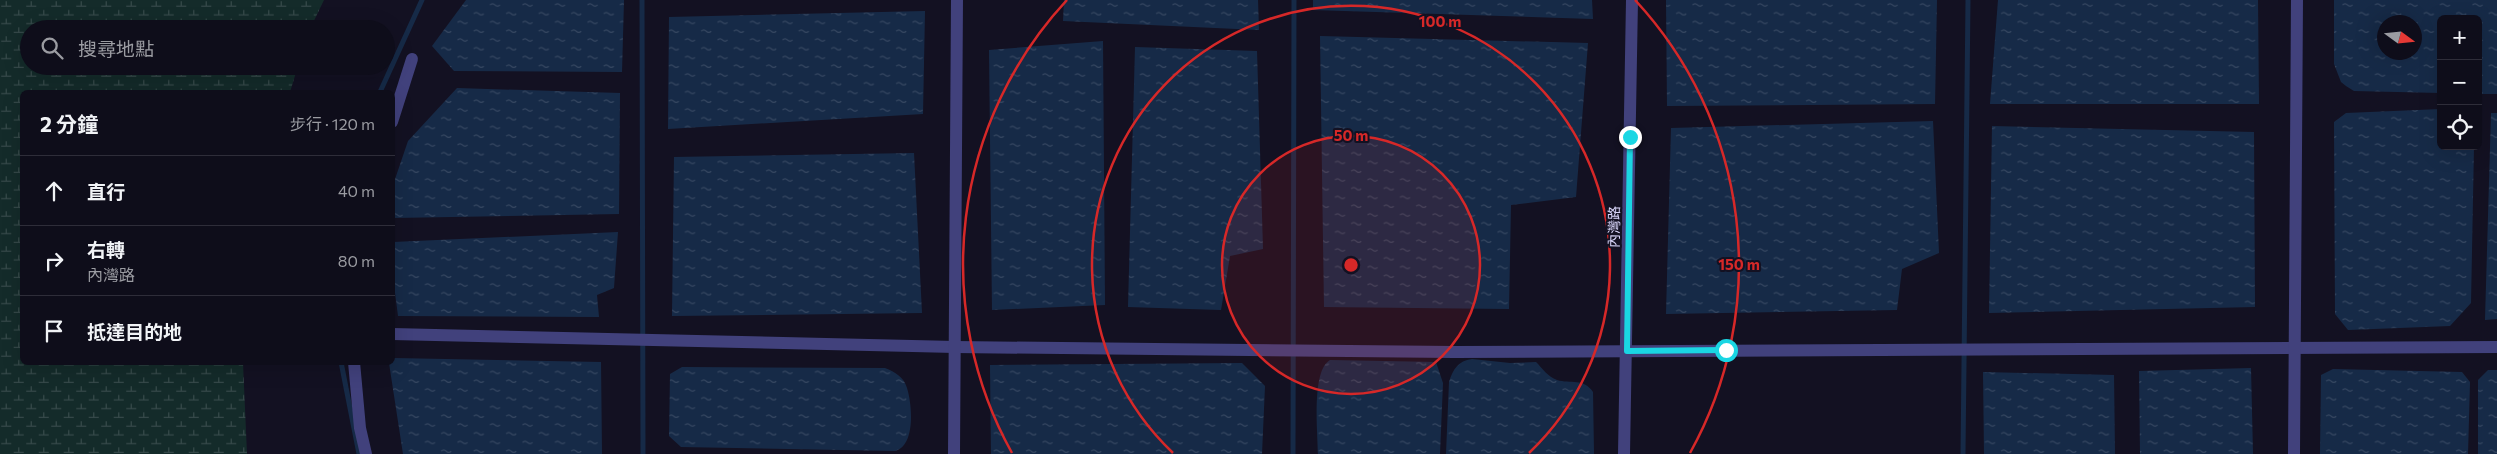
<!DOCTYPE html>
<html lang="zh-TW">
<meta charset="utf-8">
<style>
:root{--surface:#0e0d1a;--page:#1c1b27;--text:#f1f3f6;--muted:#9b9ca2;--line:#2e2d39}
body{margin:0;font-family:Commissioner,"Noto Sans TC",sans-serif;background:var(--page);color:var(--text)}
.controls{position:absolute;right:15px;top:15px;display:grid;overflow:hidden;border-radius:8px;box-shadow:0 5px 20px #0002}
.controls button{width:45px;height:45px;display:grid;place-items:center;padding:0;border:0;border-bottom:1px solid var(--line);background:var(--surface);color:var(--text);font:25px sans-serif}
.compass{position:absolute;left:2377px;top:15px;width:45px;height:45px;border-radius:50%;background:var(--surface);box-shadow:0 5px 20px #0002;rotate:105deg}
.stop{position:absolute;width:15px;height:15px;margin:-11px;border:4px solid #1ad6e3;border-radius:50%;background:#fff}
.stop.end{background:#1ad6e3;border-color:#fff;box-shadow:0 1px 5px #0008}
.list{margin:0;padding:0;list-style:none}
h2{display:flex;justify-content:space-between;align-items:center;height:65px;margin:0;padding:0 20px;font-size:21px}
h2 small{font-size:16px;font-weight:400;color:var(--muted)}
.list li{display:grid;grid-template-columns:32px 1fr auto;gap:15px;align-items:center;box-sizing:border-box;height:70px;padding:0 20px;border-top:1px solid var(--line)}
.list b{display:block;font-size:19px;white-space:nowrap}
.list p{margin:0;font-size:16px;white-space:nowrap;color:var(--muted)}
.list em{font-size:16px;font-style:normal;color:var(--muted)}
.icon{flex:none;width:28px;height:28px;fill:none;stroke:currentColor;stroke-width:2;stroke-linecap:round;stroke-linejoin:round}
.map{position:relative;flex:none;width:2497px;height:454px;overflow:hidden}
.search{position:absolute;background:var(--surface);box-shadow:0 5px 20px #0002;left:20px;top:20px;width:375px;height:55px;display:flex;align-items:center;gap:12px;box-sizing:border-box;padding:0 18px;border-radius:28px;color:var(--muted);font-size:19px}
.panel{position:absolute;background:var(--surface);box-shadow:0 5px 20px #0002;left:20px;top:90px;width:375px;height:275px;border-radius:8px}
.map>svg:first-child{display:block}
.wetland{fill:url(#wetland-marsh)}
.water{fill:url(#water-ripples);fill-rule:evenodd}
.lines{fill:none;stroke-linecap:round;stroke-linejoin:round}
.stream{stroke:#162a47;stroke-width:5}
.street{stroke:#41417c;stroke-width:12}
.route{stroke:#1ad6e3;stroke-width:6}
.ring{fill:none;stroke:#d62828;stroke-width:2.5}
.labels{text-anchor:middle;stroke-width:4;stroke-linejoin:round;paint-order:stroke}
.street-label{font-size:14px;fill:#d9d6fa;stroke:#131122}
.centre{fill:#d62828;stroke:#131122;stroke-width:2.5}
.ring-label{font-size:15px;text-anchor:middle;font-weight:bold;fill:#d62828;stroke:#131122;stroke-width:4;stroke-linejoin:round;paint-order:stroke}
</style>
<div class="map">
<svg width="2497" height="454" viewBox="0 0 2497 454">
<defs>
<pattern id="wetland-marsh" width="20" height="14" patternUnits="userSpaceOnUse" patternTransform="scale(1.25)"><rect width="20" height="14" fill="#142b2a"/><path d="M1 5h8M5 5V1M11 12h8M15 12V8" fill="none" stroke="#36494a"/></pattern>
<pattern id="water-ripples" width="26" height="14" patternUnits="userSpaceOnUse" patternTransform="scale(1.25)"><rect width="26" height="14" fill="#162a47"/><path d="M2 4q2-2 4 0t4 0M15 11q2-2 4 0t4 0" fill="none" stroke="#374862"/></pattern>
</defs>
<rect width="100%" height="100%" fill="#131122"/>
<polygon class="wetland" points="0,0 324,0 310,29 29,29 29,66 298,66 290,92 22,92 22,362 243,363 247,454 0,454"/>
<g class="water">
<polygon points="466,0 624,0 622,72 454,71 432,46"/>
<polygon points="1064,0 1258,0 1259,30 1063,21"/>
<polygon points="1313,0 1592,0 1593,19 1313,10"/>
<polygon points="1666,0 1937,0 1935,104 1667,106"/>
<polygon points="1998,0 2258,0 2259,104 1990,104"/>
<path d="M2334 0H2497V94H2478V19H2441V93L2354 91 2346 86 2341 82 2334 64ZM2384 22H2414V52H2384Z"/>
<polygon points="925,11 923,114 668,129 669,17"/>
<polygon points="1320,36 1588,43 1576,197 1511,205 1509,309 1324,307"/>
<polygon points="1103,41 1105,305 992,310 989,50"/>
<polygon points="1135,47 1257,51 1263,249 1230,256 1221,310 1128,307"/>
<polygon points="457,88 620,93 619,214 393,218 393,185 408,141"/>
<polygon points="2441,109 2441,146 2474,146 2471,303 2450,326 2348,330 2335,314 2334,122 2346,113"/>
<polygon points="2491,113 2497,113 2497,319 2485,320"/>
<polygon points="1933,121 1939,253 1902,269 1897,310 1666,314 1671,128"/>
<polygon points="1992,126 2254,132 2255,307 1989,313"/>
<polygon points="914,153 922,313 672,316 674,157"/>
<polygon points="618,232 614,288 597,295 599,317 398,316 393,277 393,242"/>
<polygon points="393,358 601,362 602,454 403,454 389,363 392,362"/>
<path d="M1472 359 1510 363 1536 362C1542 368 1548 377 1557 380 1570 384 1584 378 1593 392L1594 454H1446L1449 382C1453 369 1458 361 1472 359Z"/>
<path d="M1330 360 1436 362 1443 383 1440 454H1318C1318 432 1311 371 1330 360Z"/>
<polygon points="1242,363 1265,386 1262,454 991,454 990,365"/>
<path d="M682 367 885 368C895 372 904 377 907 388 912 404 916 445 895 451L681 447 669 436 670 374Z"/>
<polygon points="2251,368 2253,454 2140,454 2139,371"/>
<polygon points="2333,369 2462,372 2470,382 2468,454 2320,454 2321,375"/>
<polygon points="2488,370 2497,370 2497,454 2478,454 2478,380"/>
<polygon points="1983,372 2114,375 2115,454 1984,454"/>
</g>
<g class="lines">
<g class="stream">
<polyline points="642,0 643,454"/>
<polyline points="380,92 422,0"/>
<polyline points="341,362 359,454"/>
<polyline points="1293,454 1294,0"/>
<polyline points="1963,454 1968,0"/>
</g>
<g class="street">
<polyline points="392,122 412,59"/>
<polyline points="392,334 955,347 1454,352 2497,347"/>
<polyline points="354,362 360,428 366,454"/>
<polyline points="954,454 957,0"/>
<polyline points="1624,454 1632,0"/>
<polyline points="2294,454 2297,0"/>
</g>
</g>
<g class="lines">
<polyline class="route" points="1630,137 1627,351 1726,350"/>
</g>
<circle cx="1351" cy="265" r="129" fill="#d62828" fill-opacity=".12"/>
<g class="ring">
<circle cx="1351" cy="265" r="129"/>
<path d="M1173 453A259 259 0 1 1 1529 453"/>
<path d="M1012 453A388 388 0 0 1 1067 0M1635 0A388 388 0 0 1 1690 453"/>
</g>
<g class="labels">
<g class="street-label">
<text transform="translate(1614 227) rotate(-89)" y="5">內灣路</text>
</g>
</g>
<circle cx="1351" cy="265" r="8" class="centre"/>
<g class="ring-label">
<text x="1440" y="27">100 m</text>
<text x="1351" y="141">50 m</text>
<text x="1739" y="270">150 m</text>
</g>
</svg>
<div class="controls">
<button>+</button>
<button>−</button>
<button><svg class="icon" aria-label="locate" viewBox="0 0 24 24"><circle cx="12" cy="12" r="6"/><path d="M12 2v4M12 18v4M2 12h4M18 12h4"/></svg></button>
</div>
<svg class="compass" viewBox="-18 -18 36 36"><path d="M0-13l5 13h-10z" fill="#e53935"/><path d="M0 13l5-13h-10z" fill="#9b9ca2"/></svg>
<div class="stop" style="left:1726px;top:350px"></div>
<div class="stop end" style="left:1630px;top:137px"></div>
<div class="search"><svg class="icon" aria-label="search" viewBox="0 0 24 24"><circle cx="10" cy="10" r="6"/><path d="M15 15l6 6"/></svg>搜尋地點</div>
<section class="panel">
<h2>2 分鐘<small>步行 · 120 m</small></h2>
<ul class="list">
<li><svg class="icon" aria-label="ahead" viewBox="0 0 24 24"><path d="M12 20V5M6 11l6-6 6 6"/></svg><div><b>直行</b></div><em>40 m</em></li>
<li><svg class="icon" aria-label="right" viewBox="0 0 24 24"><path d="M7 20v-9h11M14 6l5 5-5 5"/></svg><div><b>右轉</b><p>內灣路</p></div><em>80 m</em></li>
<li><svg class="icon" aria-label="arrive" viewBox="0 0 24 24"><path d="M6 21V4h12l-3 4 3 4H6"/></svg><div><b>抵達目的地</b></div></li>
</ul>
</section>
</div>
